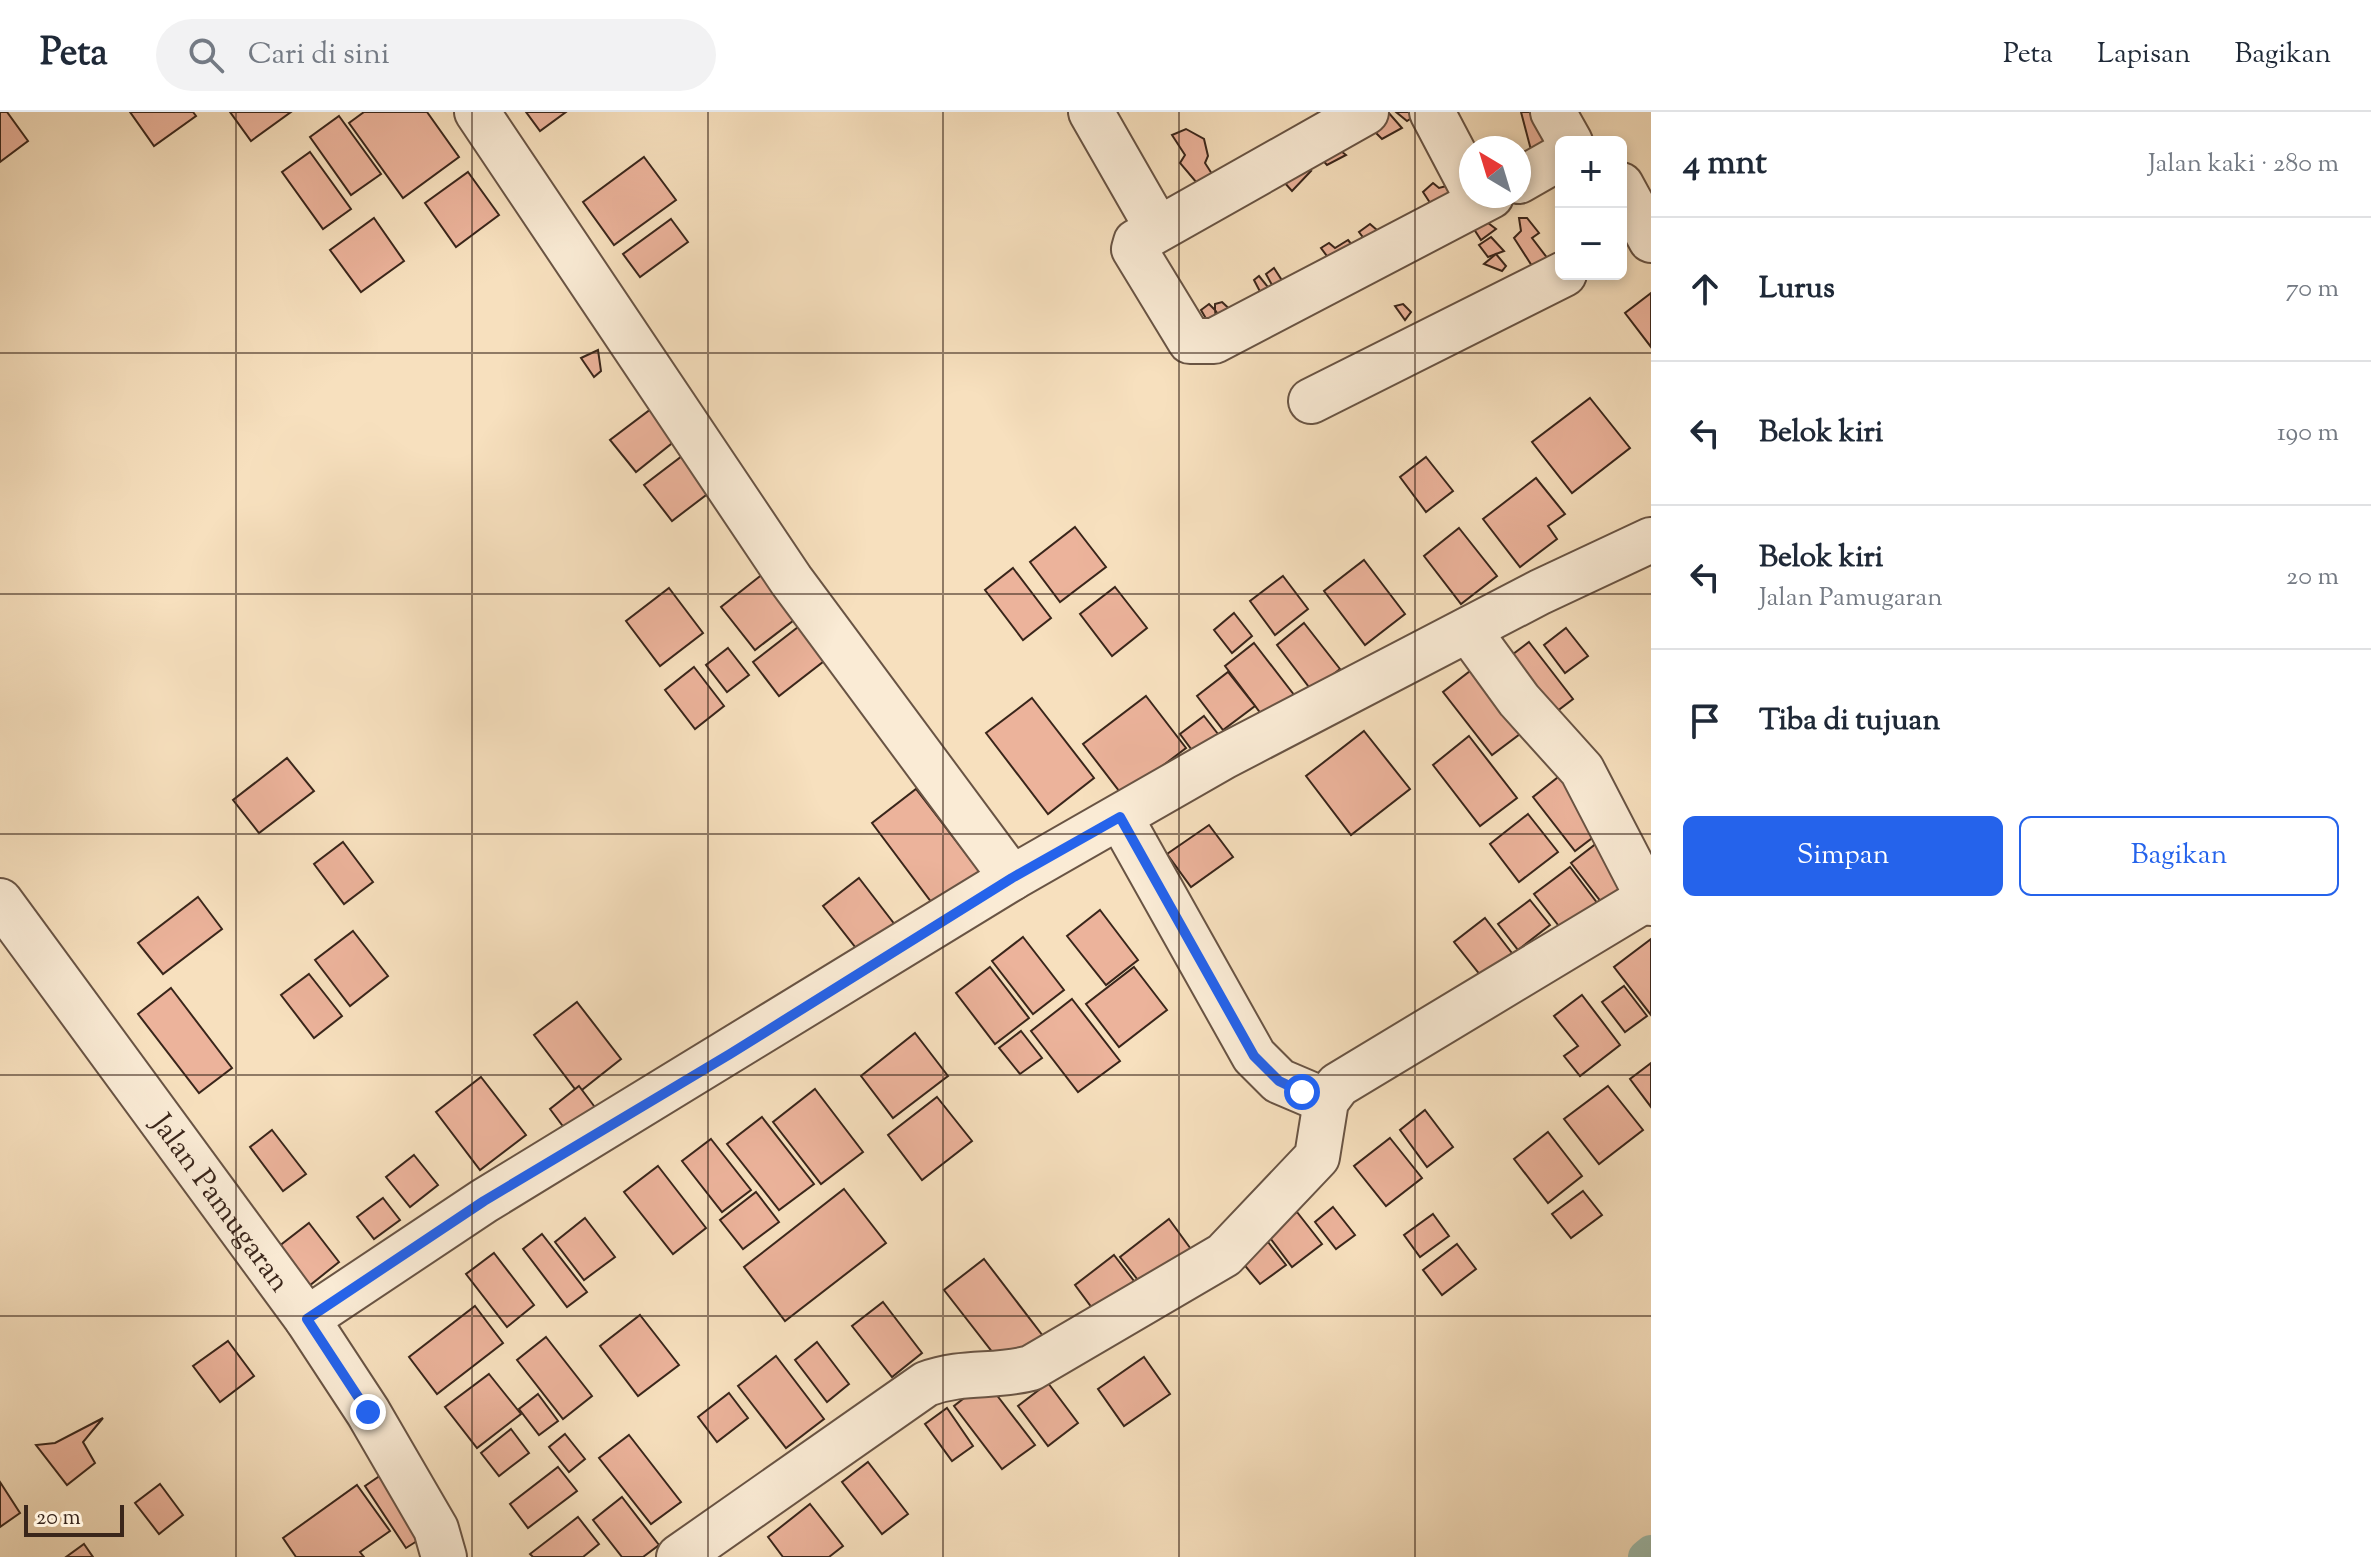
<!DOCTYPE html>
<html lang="id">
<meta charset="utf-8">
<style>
:root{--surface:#fff;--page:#f2f2f3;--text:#1f2937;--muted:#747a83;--line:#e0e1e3;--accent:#2563eb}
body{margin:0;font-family:"Sorts Mill Goudy",serif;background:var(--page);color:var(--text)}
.controls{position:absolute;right:24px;top:24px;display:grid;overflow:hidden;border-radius:12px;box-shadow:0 4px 12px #0003}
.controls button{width:72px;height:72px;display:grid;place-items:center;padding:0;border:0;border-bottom:2px solid var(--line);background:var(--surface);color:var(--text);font:40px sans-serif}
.compass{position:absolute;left:1459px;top:24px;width:72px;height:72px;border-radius:50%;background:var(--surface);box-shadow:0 4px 12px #0003;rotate:322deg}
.scale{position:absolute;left:24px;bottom:20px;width:100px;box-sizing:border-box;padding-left:8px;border:4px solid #3a261b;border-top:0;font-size:22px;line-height:28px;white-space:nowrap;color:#3a261b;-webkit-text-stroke:6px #faebd5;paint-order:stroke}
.stop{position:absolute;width:24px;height:24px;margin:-18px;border:6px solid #2563eb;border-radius:50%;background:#fff}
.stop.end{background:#2563eb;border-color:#fff;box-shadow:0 2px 8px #0008}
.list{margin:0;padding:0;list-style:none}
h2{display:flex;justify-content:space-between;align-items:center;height:104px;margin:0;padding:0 32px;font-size:34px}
h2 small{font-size:26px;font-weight:400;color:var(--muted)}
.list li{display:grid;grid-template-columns:52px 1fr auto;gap:24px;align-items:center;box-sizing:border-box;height:144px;padding:0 32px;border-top:2px solid var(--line)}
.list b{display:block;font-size:30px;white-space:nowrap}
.list p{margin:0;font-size:26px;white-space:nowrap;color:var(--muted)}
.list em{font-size:26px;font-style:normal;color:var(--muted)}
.actions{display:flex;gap:16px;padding:24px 32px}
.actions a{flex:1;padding:18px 0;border:2px solid var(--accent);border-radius:12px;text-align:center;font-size:28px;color:var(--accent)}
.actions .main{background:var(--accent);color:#fff}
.icon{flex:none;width:44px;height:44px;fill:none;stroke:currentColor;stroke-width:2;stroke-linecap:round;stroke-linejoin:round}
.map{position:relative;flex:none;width:1651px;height:1445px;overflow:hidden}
header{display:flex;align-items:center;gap:48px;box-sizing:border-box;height:112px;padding:0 40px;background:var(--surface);border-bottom:2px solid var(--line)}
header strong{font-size:38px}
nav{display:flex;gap:44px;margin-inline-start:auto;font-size:28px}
.search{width:560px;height:72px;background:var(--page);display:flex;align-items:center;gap:20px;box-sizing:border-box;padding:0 28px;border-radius:44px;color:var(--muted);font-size:30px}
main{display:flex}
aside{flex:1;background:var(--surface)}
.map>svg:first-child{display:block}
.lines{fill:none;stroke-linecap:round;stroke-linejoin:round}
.canal{stroke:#9ebdad;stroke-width:34}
.building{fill:#ecb39b;stroke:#3a261b;stroke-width:2}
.minor-casing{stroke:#695444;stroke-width:48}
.minor{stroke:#faebd5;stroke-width:44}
.route{stroke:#2563eb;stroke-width:10}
.grid{fill:none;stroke:#3a261b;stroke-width:2;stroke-opacity:0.55}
.labels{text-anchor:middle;stroke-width:7;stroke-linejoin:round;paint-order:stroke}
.street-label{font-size:30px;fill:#3a261b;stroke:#faebd5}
</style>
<header>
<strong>Peta</strong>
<div class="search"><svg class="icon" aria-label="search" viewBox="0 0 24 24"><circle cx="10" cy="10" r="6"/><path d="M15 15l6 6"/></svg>Cari di sini</div>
<nav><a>Peta</a><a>Lapisan</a><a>Bagikan</a></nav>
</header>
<main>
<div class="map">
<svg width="1651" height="1445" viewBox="0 0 1651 1445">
<rect width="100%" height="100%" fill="#f7e0be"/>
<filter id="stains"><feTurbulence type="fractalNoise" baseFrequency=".0025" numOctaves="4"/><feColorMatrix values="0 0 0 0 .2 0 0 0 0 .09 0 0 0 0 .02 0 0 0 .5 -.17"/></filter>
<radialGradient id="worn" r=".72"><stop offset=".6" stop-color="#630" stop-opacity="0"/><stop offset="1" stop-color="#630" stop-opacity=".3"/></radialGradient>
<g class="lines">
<polyline class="canal" points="1645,1445 1651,1440"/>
</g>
<g class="building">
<polygon points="0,0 7,0 28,29 0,50"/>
<polygon points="130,0 193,0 196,4 154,34"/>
<polygon points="230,0 291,0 251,29"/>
<polygon points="364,0 427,0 459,45 403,86 349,11"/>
<polygon points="526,0 566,0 540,19"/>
<polygon points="1388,0 1402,16 1382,27 1367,12"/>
<polygon points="1396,0 1416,0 1416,3 1407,9"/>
<polygon points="1521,0 1540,0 1556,25 1531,38"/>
<polygon points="339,4 381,62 351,83 310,25"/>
<polygon points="1186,17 1204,27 1208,44 1205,51 1214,65 1202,77 1180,51 1185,43 1172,23"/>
<polygon points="1332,32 1346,43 1327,53 1317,42"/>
<polygon points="310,40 351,97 323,117 282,60"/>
<polygon points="644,45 676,88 614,133 583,90"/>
<polygon points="1294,50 1311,59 1292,79 1275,60"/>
<polygon points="468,60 499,103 456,135 425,91"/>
<polygon points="1433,71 1439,76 1454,72 1464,85 1436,100 1423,80"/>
<polygon points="1479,104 1496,117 1481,128 1470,111"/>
<polygon points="374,106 404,149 361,180 330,138"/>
<polygon points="1519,106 1527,106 1539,121 1532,126 1548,147 1534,157 1514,126 1521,119"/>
<polygon points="671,107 688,130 640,165 623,142"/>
<polygon points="1370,112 1385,125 1371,136 1359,120"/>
<polygon points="1491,125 1504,139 1488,145 1479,133"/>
<polygon points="1348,128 1357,139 1335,155 1321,136 1329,131 1335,136"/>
<polygon points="1496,142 1506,154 1502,159 1484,152"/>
<polygon points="1274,156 1283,170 1278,184 1266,162"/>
<polygon points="1259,164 1272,180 1267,193 1254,168"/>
<polygon points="1651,181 1651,235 1625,201"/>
<polygon points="1222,190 1237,204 1227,214 1215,198 1215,192"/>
<polygon points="1209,192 1215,198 1217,216 1212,217 1201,198"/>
<polygon points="1403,192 1411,200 1405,208 1395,194"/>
<polygon points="598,238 601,259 594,265 581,246"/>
<polygon points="1590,286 1630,336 1572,381 1532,330"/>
<polygon points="651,297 676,328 636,360 610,328"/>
<polygon points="686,341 714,377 672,409 644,373"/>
<polygon points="1426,345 1453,379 1426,400 1400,365"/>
<polygon points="1536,366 1565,402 1548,414 1557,427 1520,455 1483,407"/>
<polygon points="1075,415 1106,455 1060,490 1030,450"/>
<polygon points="1459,416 1497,464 1461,492 1424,444"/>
<polygon points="1364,448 1405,502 1365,533 1324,479"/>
<polygon points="1013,456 1051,506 1023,528 985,478"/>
<polygon points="764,461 798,505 755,538 721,495"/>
<polygon points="1283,464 1308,497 1275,523 1250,489"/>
<polygon points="1115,475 1147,516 1112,544 1080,502"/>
<polygon points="669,476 703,521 660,554 626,509"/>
<polygon points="1234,501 1252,524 1232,541 1214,518"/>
<polygon points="1304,511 1340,557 1312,579 1277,533"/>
<polygon points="802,512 828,546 779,584 753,550"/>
<polygon points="1566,516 1588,544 1565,561 1544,533"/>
<polygon points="1529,530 1573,587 1548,606 1504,549"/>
<polygon points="1254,531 1298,588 1268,611 1225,554"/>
<polygon points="728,536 749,563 727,580 706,553"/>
<polygon points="1483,549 1532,613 1492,643 1443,580"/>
<polygon points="694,555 724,594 695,617 665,578"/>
<polygon points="1228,560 1255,594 1223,618 1197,584"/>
<polygon points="1146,584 1186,636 1123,684 1083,632"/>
<polygon points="1032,586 1094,666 1048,702 986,621"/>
<polygon points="1204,604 1225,631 1200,649 1180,622"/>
<polygon points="1364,619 1410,677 1351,723 1306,664"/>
<polygon points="1469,624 1517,686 1480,714 1433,653"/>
<polygon points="287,646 314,679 259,721 233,688"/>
<polygon points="1562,662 1604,717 1575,739 1533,685"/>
<polygon points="916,677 983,764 938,799 872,711"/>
<polygon points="1528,702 1558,740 1519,770 1490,732"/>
<polygon points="1209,713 1233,745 1191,775 1167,742"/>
<polygon points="343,730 373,770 344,792 314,752"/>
<polygon points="1597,731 1634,780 1609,800 1571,751"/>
<polygon points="1570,755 1604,800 1569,827 1534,782"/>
<polygon points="859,766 899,818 863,845 823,794"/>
<polygon points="198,785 222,817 163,862 138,831"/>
<polygon points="1530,788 1550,813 1518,838 1498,812"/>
<polygon points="1100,798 1138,848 1106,873 1067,824"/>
<polygon points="1485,806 1515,845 1485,869 1454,830"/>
<polygon points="353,819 388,864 350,894 315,848"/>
<polygon points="1023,825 1064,878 1033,902 992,849"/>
<polygon points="1651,827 1651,903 1614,855"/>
<polygon points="990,855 1029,906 995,932 956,881"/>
<polygon points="1134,855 1167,898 1119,935 1086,892"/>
<polygon points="309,862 342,904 314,926 281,883"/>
<polygon points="1624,874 1647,904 1625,920 1602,890"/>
<polygon points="171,876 232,956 199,981 138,902"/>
<polygon points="1582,883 1620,933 1580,964 1564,944 1578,934 1554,904"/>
<polygon points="1072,887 1120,949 1078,980 1031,919"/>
<polygon points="577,890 621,947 578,981 534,923"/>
<polygon points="1021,919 1042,946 1020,962 999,936"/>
<polygon points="915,921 948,964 893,1006 861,964"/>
<polygon points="1651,951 1651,995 1630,967"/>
<polygon points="481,965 526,1023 480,1058 436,1000"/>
<polygon points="579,974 606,1010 577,1033 550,997"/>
<polygon points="1608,974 1643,1018 1599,1052 1564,1007"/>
<polygon points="815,977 863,1040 821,1072 773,1010"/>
<polygon points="937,985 972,1029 922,1068 888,1023"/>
<polygon points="1425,998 1453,1035 1427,1055 1400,1018"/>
<polygon points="762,1005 814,1072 779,1098 727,1032"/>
<polygon points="272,1018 306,1062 283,1079 250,1035"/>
<polygon points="1548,1020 1582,1064 1548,1091 1514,1047"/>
<polygon points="1390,1026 1422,1066 1386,1094 1354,1054"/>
<polygon points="711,1027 751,1078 722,1100 682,1049"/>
<polygon points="414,1043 438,1073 410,1095 386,1065"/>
<polygon points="658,1054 706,1116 673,1142 624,1080"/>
<polygon points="844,1077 886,1131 785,1209 744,1155"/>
<polygon points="1583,1079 1602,1103 1571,1126 1552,1102"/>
<polygon points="756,1080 779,1110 743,1137 720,1108"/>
<polygon points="383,1086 400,1108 374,1127 357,1105"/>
<polygon points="1333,1095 1355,1123 1336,1137 1315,1110"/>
<polygon points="1297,1100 1322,1132 1292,1155 1267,1122"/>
<polygon points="1433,1102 1449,1124 1420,1145 1404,1123"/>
<polygon points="585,1106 615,1145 584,1168 555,1130"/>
<polygon points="1169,1107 1196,1144 1148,1181 1120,1145"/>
<polygon points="309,1111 339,1150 309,1174 278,1135"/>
<polygon points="542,1122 587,1180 567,1195 523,1137"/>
<polygon points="1268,1130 1286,1153 1260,1172 1242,1150"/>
<polygon points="1457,1132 1476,1157 1442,1183 1423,1158"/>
<polygon points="494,1141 534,1193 507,1215 466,1162"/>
<polygon points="1114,1143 1144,1182 1104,1212 1075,1173"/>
<polygon points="984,1147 1043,1224 1004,1255 944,1178"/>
<polygon points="883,1190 922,1241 892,1265 852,1214"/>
<polygon points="475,1194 503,1231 437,1282 409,1245"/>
<polygon points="640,1203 679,1253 638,1284 600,1234"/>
<polygon points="546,1225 592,1284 563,1307 517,1248"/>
<polygon points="228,1229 254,1264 220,1290 193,1254"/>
<polygon points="817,1230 849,1272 827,1290 795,1248"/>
<polygon points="776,1244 824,1307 786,1336 738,1274"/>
<polygon points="1144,1245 1170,1282 1124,1314 1098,1277"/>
<polygon points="489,1262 521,1302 477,1336 445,1295"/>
<polygon points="986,1269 1035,1333 1002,1357 954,1294"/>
<polygon points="1048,1271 1078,1311 1048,1334 1018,1294"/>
<polygon points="729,1281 748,1306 717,1330 698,1305"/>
<polygon points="538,1282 558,1309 539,1323 519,1297"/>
<polygon points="947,1296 973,1334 952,1349 925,1312"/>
<polygon points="103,1306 83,1330 95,1351 67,1373 36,1333 55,1331"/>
<polygon points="511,1317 529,1341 499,1364 481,1341"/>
<polygon points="565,1322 585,1347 569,1360 549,1335"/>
<polygon points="629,1323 681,1390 651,1412 599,1346"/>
<polygon points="868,1350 908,1402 882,1422 842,1370"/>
<polygon points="558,1355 577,1379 528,1416 510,1392"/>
<polygon points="387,1359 428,1422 406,1436 365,1374"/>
<polygon points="0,1370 20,1401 0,1415"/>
<polygon points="160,1372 183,1403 159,1422 135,1391"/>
<polygon points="357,1373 390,1419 360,1440 364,1445 296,1445 283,1426"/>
<polygon points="622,1385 659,1433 643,1445 622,1445 593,1408"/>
<polygon points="810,1392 843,1434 829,1445 783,1445 768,1425"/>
<polygon points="578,1405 599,1432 583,1445 533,1445 530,1442"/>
<polygon points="84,1432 93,1445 66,1445"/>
</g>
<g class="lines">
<g class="minor-casing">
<g id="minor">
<polyline points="477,0 791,468 1012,766"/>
<polyline points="1091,0 1158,117"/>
<polyline points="1366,0 1136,130 1134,137 1190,229 1214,229 1491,84"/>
<polyline points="1432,0 1471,74"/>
<polyline points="1553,0 1570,30"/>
<polyline points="1519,69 1561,45"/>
<polyline points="1621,73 1651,128"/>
<polyline points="1311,289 1564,162"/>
<polyline points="1468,518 1519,588 1582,658 1651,791"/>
<polyline points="1120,705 1254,944 1279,969 1326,989"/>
<path id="s1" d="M0 789 307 1207 368 1300 436 1417 444 1445"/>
<polyline points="307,1207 484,1089 1012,766 1225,644 1540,480 1651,428"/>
<path d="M679 1445 926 1272C964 1258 994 1266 1031 1256L1224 1143 1317 1045 1326 989 1338 973 1648 786"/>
</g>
</g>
<use href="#minor" class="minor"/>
</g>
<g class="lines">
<polyline class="route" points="368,1300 307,1207 484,1089 730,942 1012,766 1120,705 1254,944 1279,969 1302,980"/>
</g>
<path class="grid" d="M236 0V1445M472 0V1445M708 0V1445M943 0V1445M1179 0V1445M1415 0V1445M0 241H1651M0 482H1651M0 722H1651M0 963H1651M0 1204H1651"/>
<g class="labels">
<g class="street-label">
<text dy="10" stroke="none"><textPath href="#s1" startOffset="374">Jalan Pamugaran</textPath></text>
</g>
</g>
<rect width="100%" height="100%" filter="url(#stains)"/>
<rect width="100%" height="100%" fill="url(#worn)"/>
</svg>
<div class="controls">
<button>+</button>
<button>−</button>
</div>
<svg class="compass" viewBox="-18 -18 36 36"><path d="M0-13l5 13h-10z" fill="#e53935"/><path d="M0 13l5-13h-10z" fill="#747a83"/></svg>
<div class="scale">20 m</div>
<div class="stop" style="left:1302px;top:980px"></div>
<div class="stop end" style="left:368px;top:1300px"></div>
</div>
<aside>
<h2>4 mnt<small>Jalan kaki · 280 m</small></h2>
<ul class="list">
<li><svg class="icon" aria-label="ahead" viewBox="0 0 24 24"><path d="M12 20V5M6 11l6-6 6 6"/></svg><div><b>Lurus</b></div><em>70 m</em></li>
<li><svg class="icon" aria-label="left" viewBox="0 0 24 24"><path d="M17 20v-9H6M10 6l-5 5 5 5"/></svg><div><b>Belok kiri</b></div><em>190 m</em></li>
<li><svg class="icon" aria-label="left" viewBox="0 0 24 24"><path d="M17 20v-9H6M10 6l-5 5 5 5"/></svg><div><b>Belok kiri</b><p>Jalan Pamugaran</p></div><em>20 m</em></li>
<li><svg class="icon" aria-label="arrive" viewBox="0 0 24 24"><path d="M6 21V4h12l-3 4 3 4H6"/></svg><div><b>Tiba di tujuan</b></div></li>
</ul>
<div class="actions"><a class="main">Simpan</a><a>Bagikan</a></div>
</aside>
</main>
